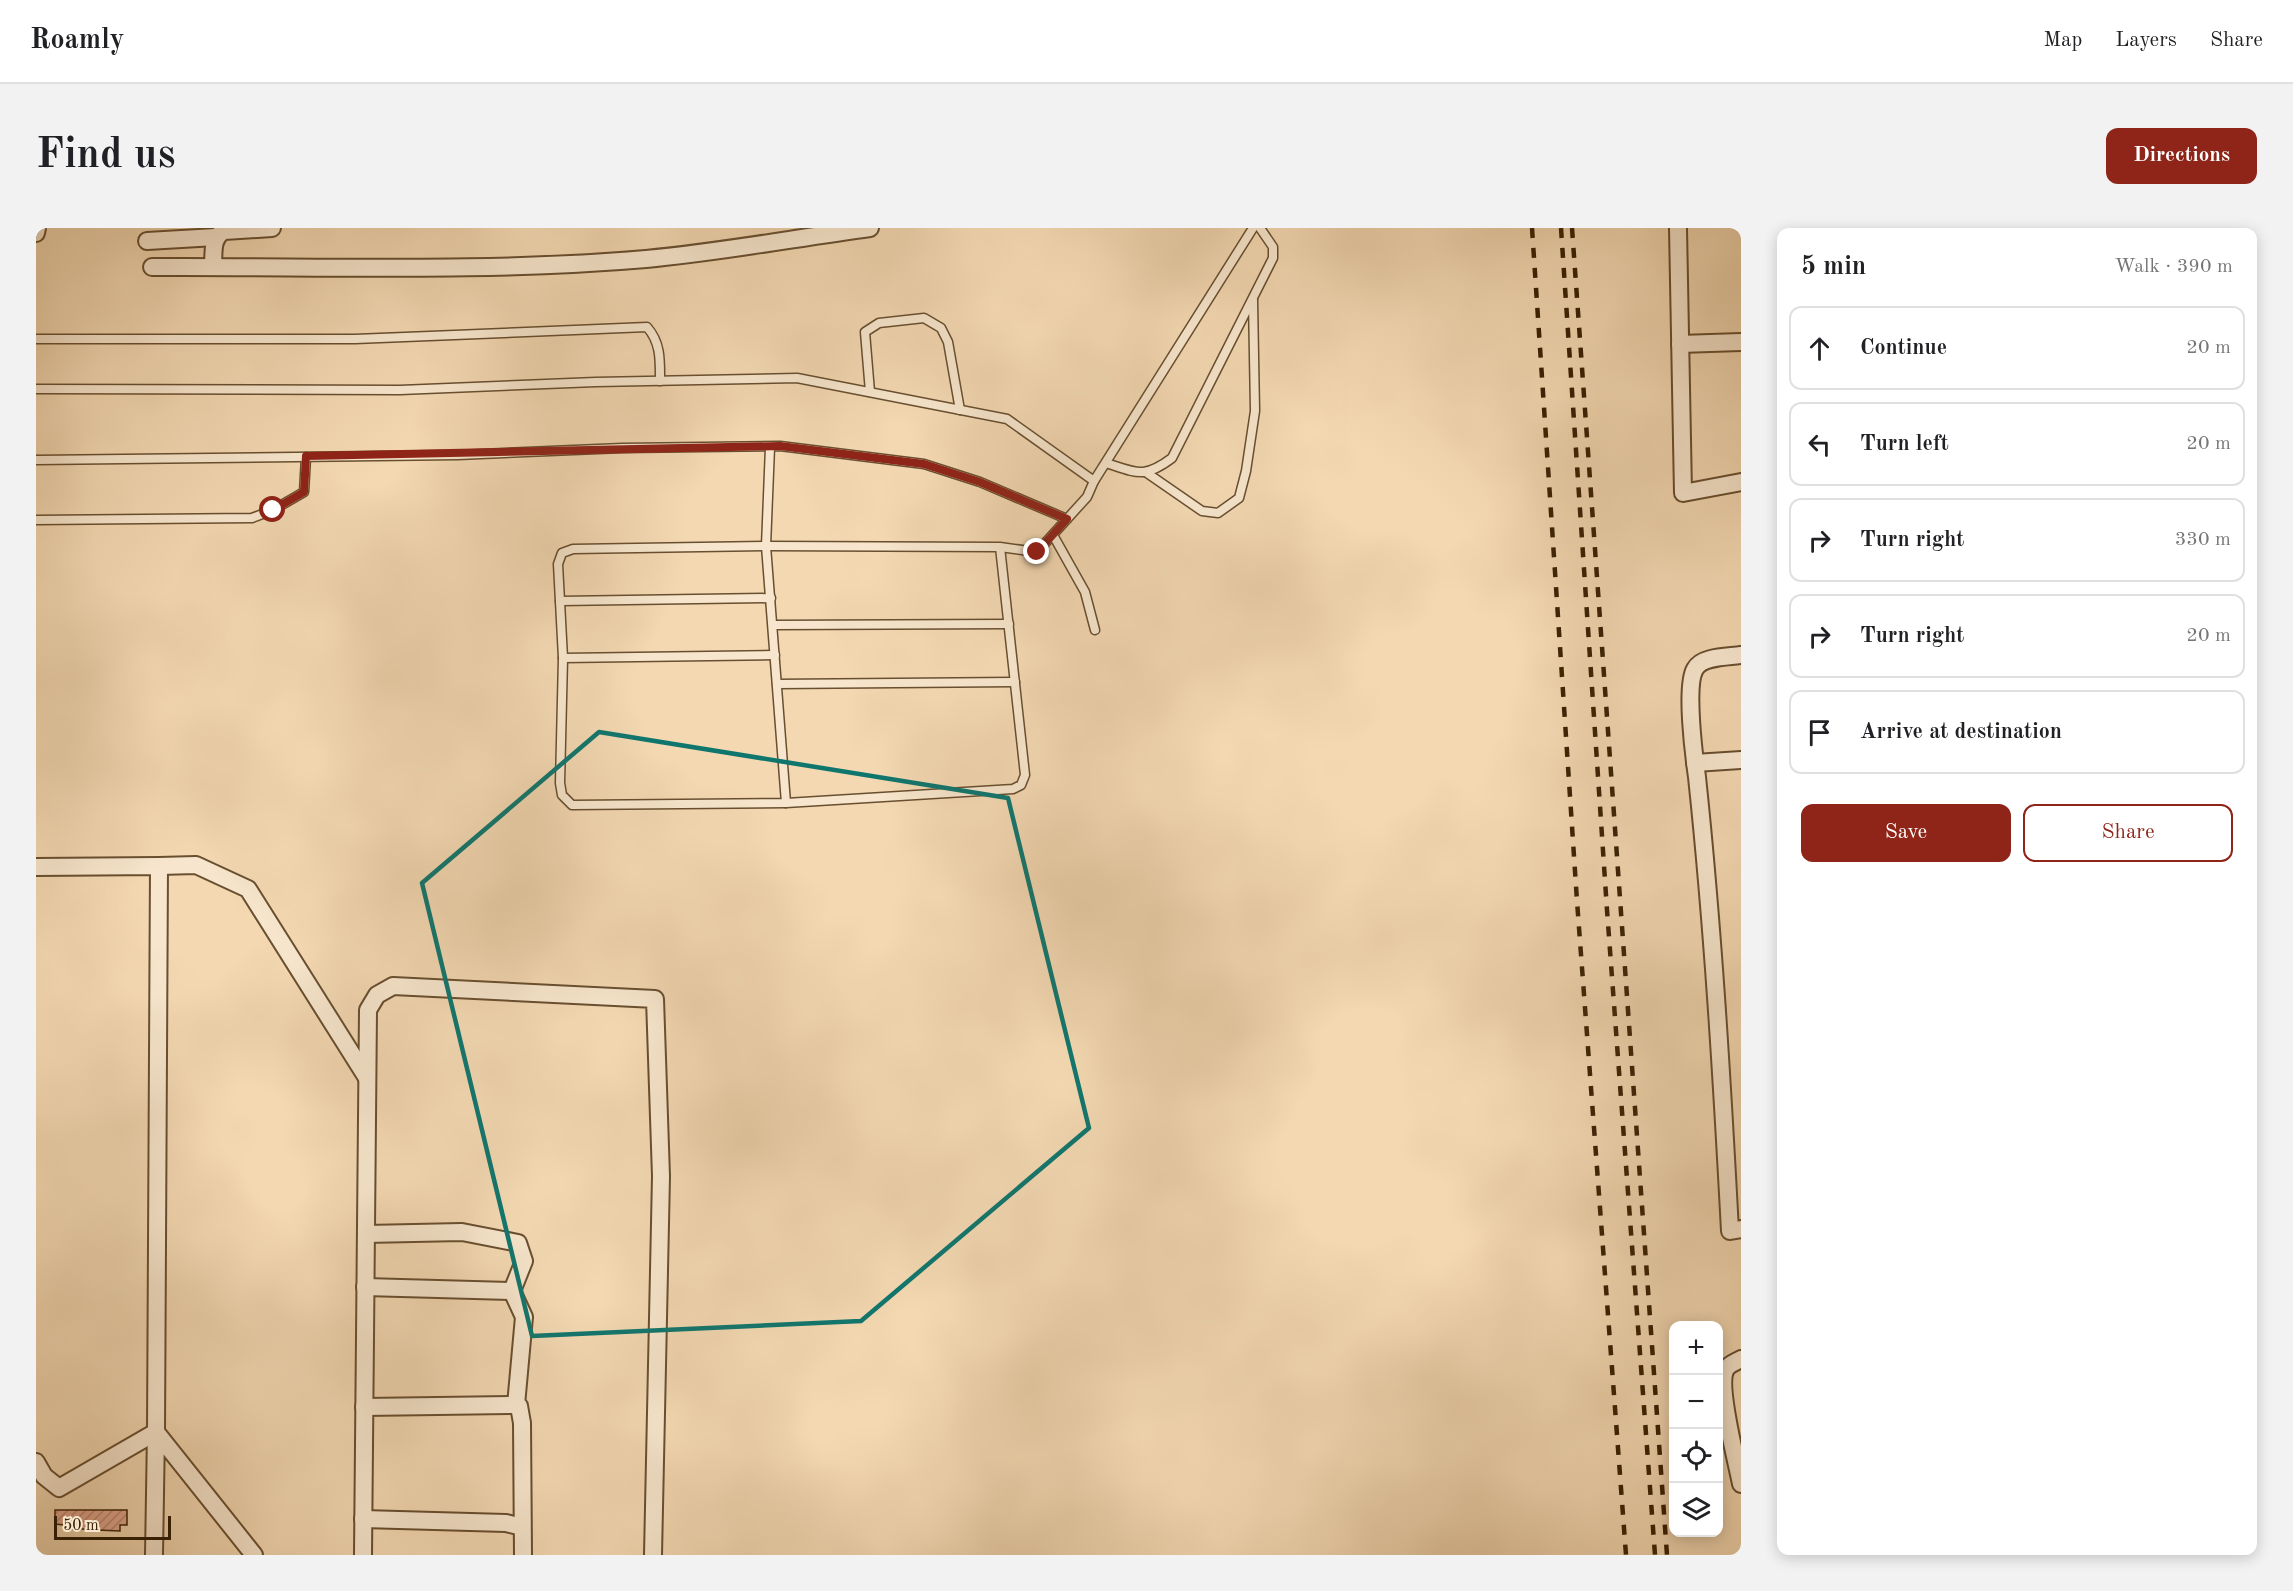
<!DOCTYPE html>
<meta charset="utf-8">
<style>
:root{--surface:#fff;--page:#f2f2f2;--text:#202124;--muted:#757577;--line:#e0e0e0;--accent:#8f2418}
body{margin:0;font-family:"Old Standard TT",serif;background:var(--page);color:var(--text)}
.controls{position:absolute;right:18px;bottom:18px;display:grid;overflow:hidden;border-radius:12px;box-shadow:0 3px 15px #0003}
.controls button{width:54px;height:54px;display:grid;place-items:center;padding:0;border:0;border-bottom:2px solid var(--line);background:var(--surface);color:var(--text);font:30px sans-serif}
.scale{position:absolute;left:18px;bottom:15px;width:117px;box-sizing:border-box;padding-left:6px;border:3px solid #3a2104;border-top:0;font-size:16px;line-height:21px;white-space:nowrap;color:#3a2104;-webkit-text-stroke:4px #f7e6cd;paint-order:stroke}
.stop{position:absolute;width:18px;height:18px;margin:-14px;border:4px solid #8f2418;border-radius:50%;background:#fff}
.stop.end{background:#8f2418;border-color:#fff;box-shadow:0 2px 6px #0008}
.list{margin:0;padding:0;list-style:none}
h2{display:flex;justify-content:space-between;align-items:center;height:78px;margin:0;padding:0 24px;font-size:26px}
h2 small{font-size:20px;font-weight:400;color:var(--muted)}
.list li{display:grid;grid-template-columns:39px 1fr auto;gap:18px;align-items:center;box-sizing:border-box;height:84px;margin:0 12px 12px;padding:0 12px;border:2px solid var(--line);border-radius:12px}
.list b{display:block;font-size:22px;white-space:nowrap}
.list em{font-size:20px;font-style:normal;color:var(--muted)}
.actions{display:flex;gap:12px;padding:18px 24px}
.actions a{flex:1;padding:14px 0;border:2px solid var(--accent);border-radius:12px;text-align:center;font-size:21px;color:var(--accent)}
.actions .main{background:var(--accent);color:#fff}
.icon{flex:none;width:33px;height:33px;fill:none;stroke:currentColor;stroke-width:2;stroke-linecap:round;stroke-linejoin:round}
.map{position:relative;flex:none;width:1705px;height:1327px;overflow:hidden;border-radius:12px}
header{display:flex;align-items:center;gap:36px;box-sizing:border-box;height:84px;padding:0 30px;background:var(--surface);border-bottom:2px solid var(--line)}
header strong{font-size:28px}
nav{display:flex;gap:33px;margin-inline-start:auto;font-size:21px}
.intro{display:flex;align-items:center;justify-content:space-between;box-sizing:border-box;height:144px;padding:0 36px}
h1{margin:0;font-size:42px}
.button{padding:15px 27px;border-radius:12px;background:var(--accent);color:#fff;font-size:21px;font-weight:700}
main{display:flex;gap:36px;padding:0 36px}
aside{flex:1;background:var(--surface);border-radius:12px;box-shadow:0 3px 15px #0003}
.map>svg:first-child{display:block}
.building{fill:url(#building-hatch);stroke:#3a2104;stroke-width:1.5}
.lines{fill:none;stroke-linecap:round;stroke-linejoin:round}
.service-casing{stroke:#684f30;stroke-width:11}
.minor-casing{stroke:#684f30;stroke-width:20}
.service{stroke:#f7e6cd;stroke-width:8}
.minor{stroke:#f7e6cd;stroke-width:16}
.rail{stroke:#3a2104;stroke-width:4.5;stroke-dasharray:10 10;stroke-linecap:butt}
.route{stroke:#8f2418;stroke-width:8}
.marked{fill:none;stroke:#0f766e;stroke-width:4.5;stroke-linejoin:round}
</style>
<header>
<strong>Roamly</strong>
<nav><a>Map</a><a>Layers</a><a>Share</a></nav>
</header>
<div class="intro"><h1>Find us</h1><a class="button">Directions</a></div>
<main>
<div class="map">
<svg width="1705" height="1327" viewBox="0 0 1705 1327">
<defs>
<pattern id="building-hatch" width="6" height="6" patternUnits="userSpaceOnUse" patternTransform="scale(1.5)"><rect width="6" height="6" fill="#e2a691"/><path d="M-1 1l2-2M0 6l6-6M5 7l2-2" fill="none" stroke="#b88774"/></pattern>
</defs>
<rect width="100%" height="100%" fill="#f3d8b2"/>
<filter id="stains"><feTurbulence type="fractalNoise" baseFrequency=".00333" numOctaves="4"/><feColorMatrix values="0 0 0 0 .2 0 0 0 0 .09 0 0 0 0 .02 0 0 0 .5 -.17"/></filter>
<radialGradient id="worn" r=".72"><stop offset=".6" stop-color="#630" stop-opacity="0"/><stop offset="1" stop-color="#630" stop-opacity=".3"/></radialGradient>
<polygon class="building" points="19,1282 91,1282 91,1297 84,1297 84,1303 61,1302 62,1296 51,1296 51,1301 28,1301 28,1297 19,1296"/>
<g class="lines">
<g class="service-casing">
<g id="service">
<path d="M0 111H319L611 99C625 115 624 132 624 153"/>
<polyline points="0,161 364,162 560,154 761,150 971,191 1058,253 1217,0"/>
<polyline points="834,164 829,104 843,95 888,90 905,100 912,114 924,182"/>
<polyline points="734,219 730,318 750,575"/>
<polyline points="0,232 422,227 586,220 744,218 888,236 944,254 1031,291"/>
<path d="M1070 235C1101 245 1108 251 1136 230L1237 30V19L1224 0"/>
<polyline points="1111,245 1166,283 1182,285 1203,270 1210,243 1219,183 1217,72"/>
<polyline points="0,292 216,290 237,282 268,264 270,229"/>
<polyline points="1017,307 1049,364 1059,402"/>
<polyline points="964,319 989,547 985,557 977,561 750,575 536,577 526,567 524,555 527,430 522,336 526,325 537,321 730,318 964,319 1001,324 1051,269 1058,253"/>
<polyline points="524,373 735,370"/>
<polyline points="737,397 973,396"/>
<polyline points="527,430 739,427"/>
<polyline points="741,456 979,454"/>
</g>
</g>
<g class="minor-casing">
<g id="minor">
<polyline points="1642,0 1647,265 1705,254"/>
<polyline points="0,5 1,0"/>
<polyline points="111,13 180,9"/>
<path d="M116 39C281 38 446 45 610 31 685 24 760 10 834 0"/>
<path d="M177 39C178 25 175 10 188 3L236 0"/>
<polyline points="1644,116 1705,114"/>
<path d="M1705 427C1692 429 1666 428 1659 441 1649 458 1658 528 1661 549 1677 700 1686 852 1694 1003L1705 1001"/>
<polyline points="1659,535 1705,532"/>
<polyline points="123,638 160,637 212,661 331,850"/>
<polyline points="0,639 123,638 120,1204 23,1260 8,1248 0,1234"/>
<polyline points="330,1006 426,1004 482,1015 488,1033 476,1063 488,1089 480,1177 483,1178 486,1195 487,1327"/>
<polyline points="329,1059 476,1063"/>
<path d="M1705 1131C1700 1134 1693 1136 1690 1141 1680 1157 1701 1234 1705 1256"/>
<polyline points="328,1179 480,1177"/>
<polyline points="327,1291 470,1295 486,1299"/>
<polyline points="118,1327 120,1204 218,1327"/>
<polyline points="327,1327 332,782 341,767 357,758 619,771 625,948 617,1327"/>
</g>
</g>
<use href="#service" class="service"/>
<use href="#minor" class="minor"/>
<g class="rail">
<polyline points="1496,0 1541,673 1590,1327"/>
<polyline points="1525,0 1571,682 1619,1327"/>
<polyline points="1536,0 1631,1327"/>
</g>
</g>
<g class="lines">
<polyline class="route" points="237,282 268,264 270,228 744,218 888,236 944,254 1031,291 1001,324"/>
</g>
<path class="marked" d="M563 504 972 570 1053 900 825 1093 496 1108 386 655Z"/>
<rect width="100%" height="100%" filter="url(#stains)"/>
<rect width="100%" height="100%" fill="url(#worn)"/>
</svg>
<div class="controls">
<button>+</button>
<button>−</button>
<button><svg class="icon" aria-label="locate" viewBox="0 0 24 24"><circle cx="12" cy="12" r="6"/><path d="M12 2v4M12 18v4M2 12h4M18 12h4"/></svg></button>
<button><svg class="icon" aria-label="layers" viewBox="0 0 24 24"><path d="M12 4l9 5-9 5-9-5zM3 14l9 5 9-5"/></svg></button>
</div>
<div class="scale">50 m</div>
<div class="stop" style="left:237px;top:282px"></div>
<div class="stop end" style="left:1001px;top:324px"></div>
</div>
<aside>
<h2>5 min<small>Walk · 390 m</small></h2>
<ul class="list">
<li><svg class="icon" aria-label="ahead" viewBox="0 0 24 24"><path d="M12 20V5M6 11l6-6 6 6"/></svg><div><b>Continue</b></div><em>20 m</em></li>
<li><svg class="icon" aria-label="left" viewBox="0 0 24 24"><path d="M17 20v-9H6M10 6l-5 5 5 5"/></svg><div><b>Turn left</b></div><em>20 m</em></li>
<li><svg class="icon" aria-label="right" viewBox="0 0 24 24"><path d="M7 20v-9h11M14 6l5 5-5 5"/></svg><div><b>Turn right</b></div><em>330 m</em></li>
<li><svg class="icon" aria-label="right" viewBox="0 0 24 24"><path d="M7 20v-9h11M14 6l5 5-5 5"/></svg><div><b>Turn right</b></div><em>20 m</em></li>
<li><svg class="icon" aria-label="arrive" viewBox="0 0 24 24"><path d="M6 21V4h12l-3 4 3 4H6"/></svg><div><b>Arrive at destination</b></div></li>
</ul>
<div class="actions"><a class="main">Save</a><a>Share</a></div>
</aside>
</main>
